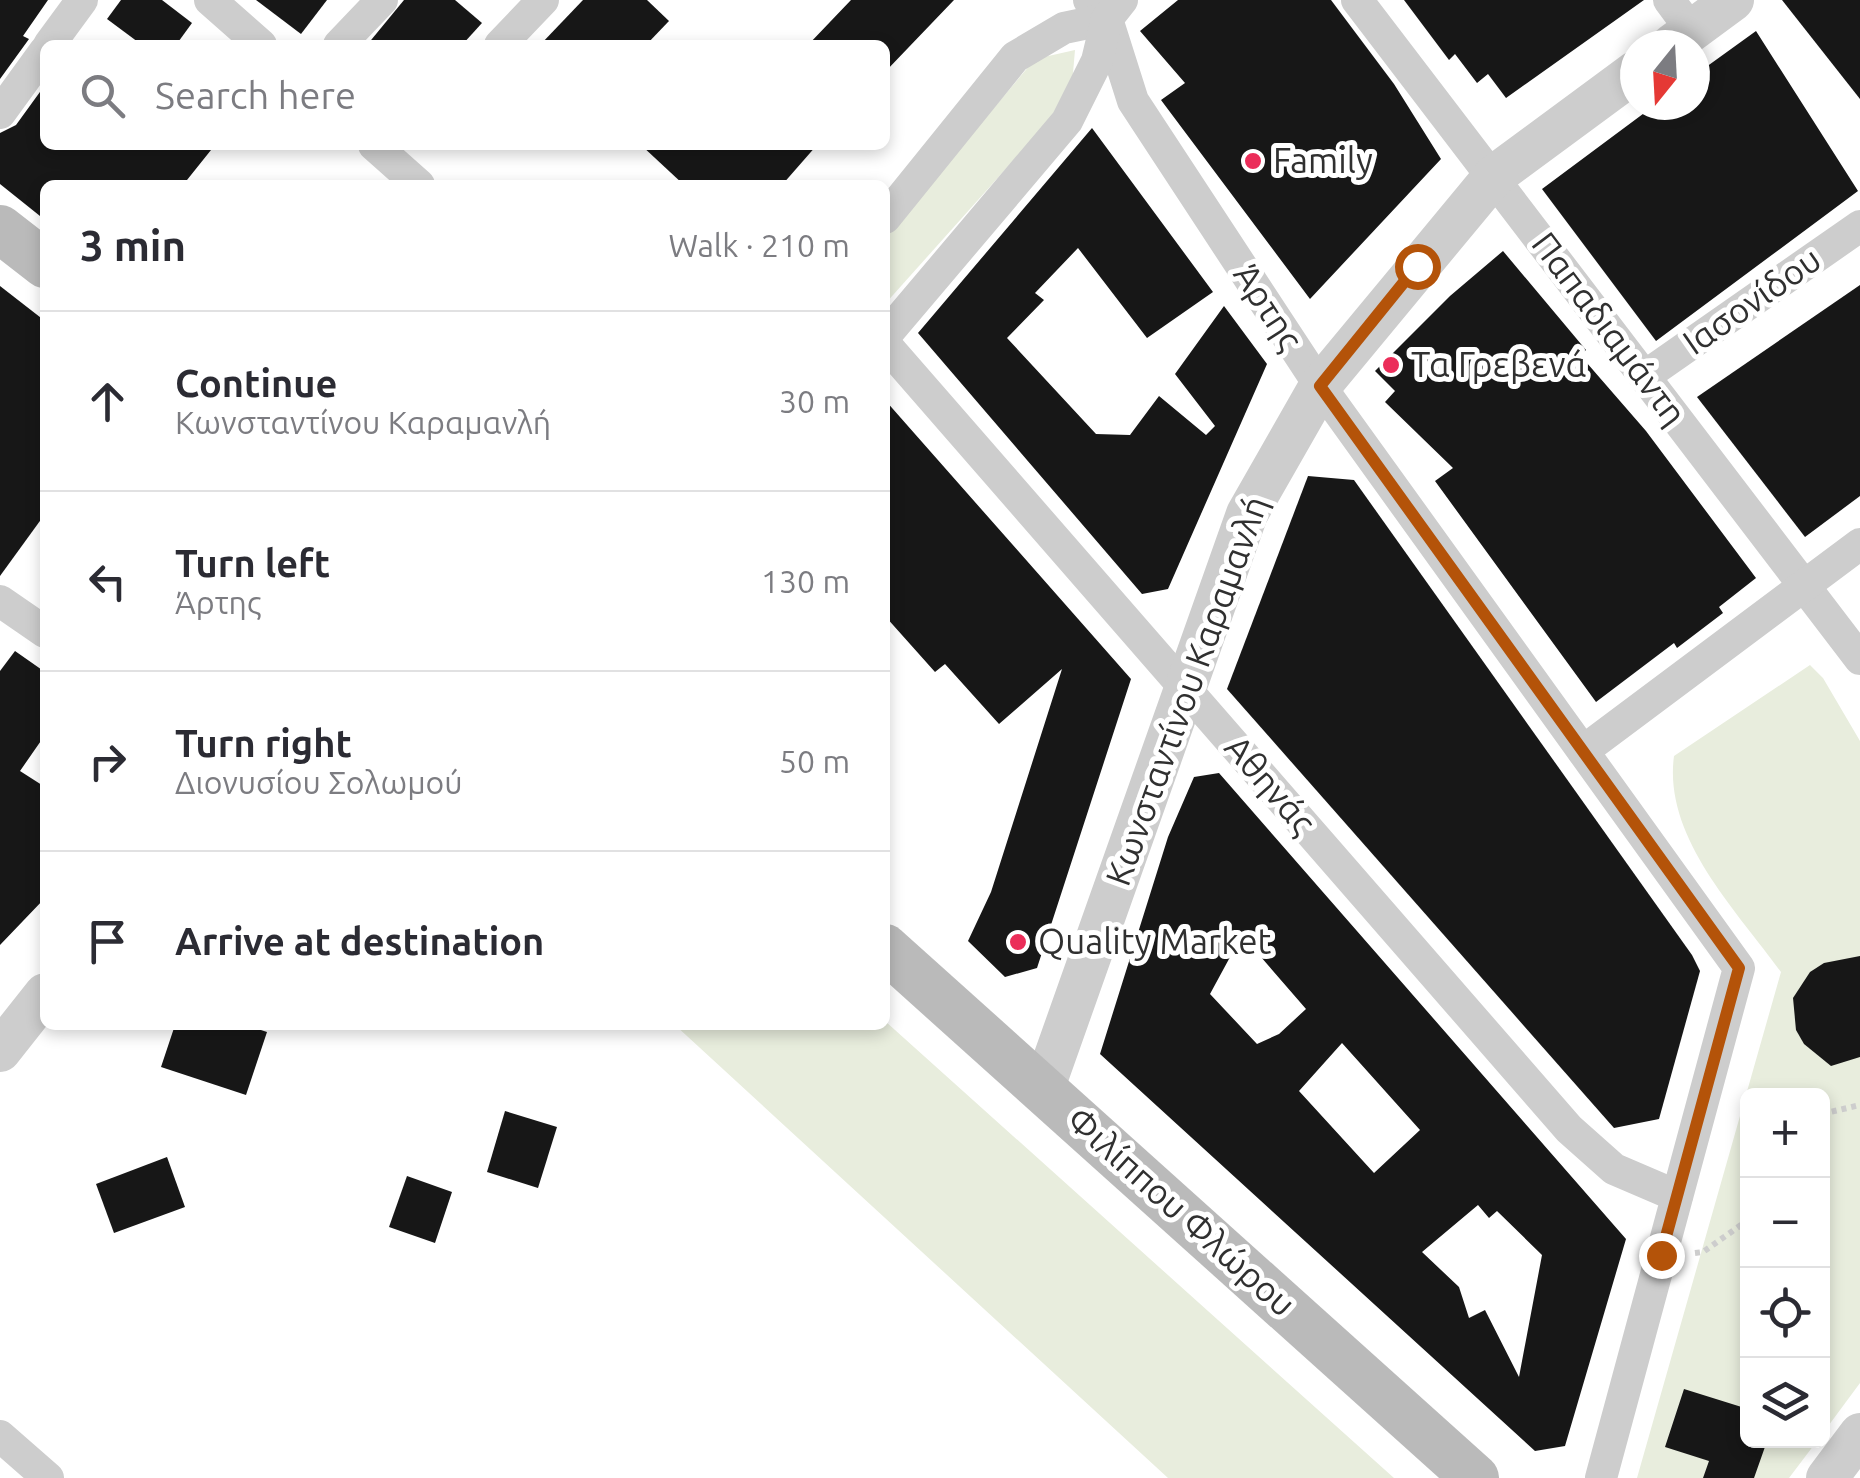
<!DOCTYPE html>
<meta charset="utf-8">
<style>
:root{--surface:#fff;--page:#f7f7f7;--text:#2b2b33;--muted:#7c7c81;--line:#e1e1e2}
body{margin:0;font-family:Ubuntu,sans-serif;background:var(--page);color:var(--text)}
.controls{position:absolute;right:30px;bottom:30px;display:grid;overflow:hidden;border-radius:15px;box-shadow:0 5px 15px #0003}
.controls button{width:90px;height:90px;display:grid;place-items:center;padding:0;border:0;border-bottom:2px solid var(--line);background:var(--surface);color:var(--text);font:50px sans-serif}
.compass{position:absolute;left:1620px;top:30px;width:90px;height:90px;border-radius:50%;background:var(--surface);box-shadow:0 5px 15px #0003;rotate:198deg}
.stop{position:absolute;width:30px;height:30px;margin:-22px;border:8px solid #b45309;border-radius:50%;background:#fff}
.stop.end{background:#b45309;border-color:#fff;box-shadow:0 2px 10px #0008}
.list{margin:0;padding:0;list-style:none}
h2{display:flex;justify-content:space-between;align-items:center;height:130px;margin:0;padding:0 40px;font-size:42px}
h2 small{font-size:32px;font-weight:400;color:var(--muted)}
.list li{display:grid;grid-template-columns:65px 1fr auto;gap:30px;align-items:center;box-sizing:border-box;height:180px;padding:0 40px;border-top:2px solid var(--line)}
.list b{display:block;font-size:38px;white-space:nowrap}
.list p{margin:0;font-size:32px;white-space:nowrap;color:var(--muted)}
.list em{font-size:32px;font-style:normal;color:var(--muted)}
.icon{flex:none;width:55px;height:55px;fill:none;stroke:currentColor;stroke-width:2;stroke-linecap:round;stroke-linejoin:round}
.map{position:relative;flex:none;width:1860px;height:1478px;overflow:hidden}
.search{position:absolute;background:var(--surface);box-shadow:0 5px 15px #0003;left:40px;top:40px;width:850px;height:110px;display:flex;align-items:center;gap:25px;box-sizing:border-box;padding:0 35px;border-radius:15px;color:var(--muted);font-size:38px}
.panel{position:absolute;background:var(--surface);box-shadow:0 5px 15px #0003;left:40px;top:180px;width:850px;height:850px;border-radius:15px}
.map>svg:first-child{display:block}
.green{fill:#e8eddd}
.building{fill:#171717;fill-rule:evenodd}
.lines{fill:none;stroke-linecap:round;stroke-linejoin:round}
.path{stroke:#cdcdcd;stroke-width:6;stroke-dasharray:5 5;stroke-linecap:butt}
.minor{stroke:#cdcdcd;stroke-width:32}
.tertiary{stroke:#cdcdcd;stroke-width:42}
.secondary{stroke:#bababa;stroke-width:48}
.route{stroke:#b45309;stroke-width:12}
.poi-dot{fill:#eb2d59;stroke:#fff;stroke-width:4}
.labels{text-anchor:middle;stroke-width:10;stroke-linejoin:round;paint-order:stroke}
.poi-label{font-size:35px;fill:#303030;stroke:#fff;text-anchor:start}
.street-label{font-size:35px;fill:#303030;stroke:#fff}
</style>
<div class="map">
<svg width="1860" height="1478" viewBox="0 0 1860 1478">
<rect width="100%" height="100%" fill="#fff"/>
<g class="green">
<polygon points="1075,50 1071,96 885,304 885,237 1035,59"/>
<path d="M1810 665 1823 678 1860 741V1383L1823 1433 1822 1096H1748V1440L1817 1441 1789 1478H1637L1781 972C1736 910 1663 837 1674 756Z"/>
<polygon points="885,1021 1394,1478 1168,1478 675,1025 885,1025"/>
</g>
<g class="building">
<polygon points="0,0 48,0 23,36 29,39 0,79"/>
<polygon points="121,0 162,0 192,23 176,45 142,45 107,19"/>
<polygon points="256,0 327,0 301,34"/>
<polygon points="404,0 455,0 482,23 462,45 367,45"/>
<polygon points="583,0 647,0 669,21 646,45 540,45"/>
<polygon points="851,0 954,0 885,72 885,45 808,45"/>
<polygon points="1178,0 1331,0 1394,84 1441,159 1310,299 1161,100 1185,83 1140,31"/>
<polygon points="1404,0 1644,0 1506,98 1488,74 1477,83 1455,54 1449,60"/>
<polygon points="1782,0 1860,0 1860,99"/>
<polygon points="1756,31 1858,191 1656,341 1542,189 1655,105 1695,105 1695,75"/>
<polygon points="45,85 45,145 215,145 183,185 45,185 45,220 0,184 0,133 16,125"/>
<polygon points="1092,128 1213,292 1147,338 1078,248 1035,293 1044,300 1007,338 1096,434 1130,435 1159,396 1206,435 1215,426 1175,374 1224,306 1267,364 1168,589 1142,594 918,333"/>
<polygon points="641,145 817,145 782,185 684,185"/>
<polygon points="1503,251 1586,350 1580,355 1646,431 1756,578 1719,607 1723,613 1677,648 1674,643 1596,702 1435,481 1453,468 1385,402 1395,391 1375,371 1450,296"/>
<polygon points="1860,285 1860,496 1805,537 1697,397"/>
<polygon points="0,286 45,321 45,514 0,576"/>
<polygon points="885,400 1131,679 1037,968 1005,977 968,941 991,892 1062,669 999,724 945,664 935,672 885,616"/>
<polygon points="1308,476 1354,480 1692,955 1700,971 1659,1119 1614,1128 1227,689"/>
<polygon points="15,651 45,672 45,735 20,771 45,787 45,898 0,945 0,671"/>
<path d="M1219 773 1626 1239 1565 1446 1535 1451 1100 1054 1168 837 1194 777ZM1242 935 1306 1009 1279 1034 1257 1044 1210 994ZM1342 1043 1420 1130 1374 1173 1299 1091ZM1478 1205 1489 1218 1497 1211 1542 1255 1519 1377 1485 1310 1469 1318 1459 1287 1422 1252Z"/>
<polygon points="1860,956 1860,1057 1831,1066 1804,1044 1796,1030 1793,998 1810,972 1824,963"/>
<polygon points="175,1025 245,1025 267,1032 246,1095 161,1067"/>
<polygon points="505,1111 557,1127 538,1188 487,1172"/>
<polygon points="167,1157 185,1207 114,1233 96,1184"/>
<polygon points="407,1176 452,1192 435,1243 389,1227"/>
<polygon points="1684,1389 1748,1409 1748,1440 1766,1444 1754,1478 1703,1478 1709,1461 1665,1447"/>
</g>
<g class="lines">
<g class="path">
<polyline points="1822,1114 1860,1105"/>
<polyline points="1695,1253 1703,1252 1748,1220"/>
</g>
<g class="minor">
<polyline points="210,0 261,45"/>
<polyline points="1089,0 1107,19 1133,101 1320,386 1739,968 1601,1478"/>
<polyline points="1357,0 1860,659"/>
<polyline points="1669,0 1692,31"/>
<polyline points="49,45 82,0"/>
<polyline points="339,45 382,0"/>
<polyline points="500,45 543,0"/>
<polyline points="0,113 45,51"/>
<polyline points="374,145 419,185"/>
<polyline points="885,218 1015,57 1064,28 1107,19"/>
<polyline points="885,336 1067,121 1097,61 1107,19 1122,0"/>
<polyline points="885,344 1569,1129 1614,1169 1677,1196"/>
<polyline points="1645,376 1860,226"/>
<polyline points="0,601 45,632"/>
<polyline points="1583,751 1860,544"/>
<polyline points="0,1436 48,1478"/>
</g>
<g class="tertiary">
<polyline points="1672,45 1733,0"/>
<polyline points="0,1051 45,994"/>
<polyline points="1044,1087 1247,514 1320,386 1494,176 1635,72"/>
<polyline points="1827,1478 1860,1434"/>
</g>
<g class="secondary">
<polyline points="0,229 45,264"/>
<polyline points="885,948 1475,1478"/>
</g>
</g>
<g class="lines">
<polyline class="route" points="1417,266 1320,386 1739,968 1661,1255"/>
</g>
<g class="poi-dot">
<circle cx="1253" cy="161" r="10"/>
<circle cx="1391" cy="365" r="10"/>
<circle cx="1018" cy="942" r="10"/>
</g>
<g class="labels">
<g class="poi-label">
<text x="1273" y="173">Family</text>
<text x="1411" y="377">Τα Γρεβενά</text>
<text x="1038" y="954">Quality Market</text>
</g>
<g class="street-label">
<text transform="translate(1752 301) rotate(-35)" y="12">Ιασoνίδου</text>
<text transform="translate(1268 307) rotate(57)" y="12">Άρτης</text>
<text transform="translate(1609 329) rotate(53)" y="12">Παπαδιαμάντη</text>
<text transform="translate(1187 691) rotate(-70)" y="12">Κωνσταντίνου Καραμανλή</text>
<text transform="translate(1270 785) rotate(49)" y="12">Αθηνάς</text>
<text transform="translate(1181 1212) rotate(42)" y="12">Φιλίππου Φλώρου</text>
</g>
</g>
</svg>
<div class="controls">
<button>+</button>
<button>−</button>
<button><svg class="icon" aria-label="locate" viewBox="0 0 24 24"><circle cx="12" cy="12" r="6"/><path d="M12 2v4M12 18v4M2 12h4M18 12h4"/></svg></button>
<button><svg class="icon" aria-label="layers" viewBox="0 0 24 24"><path d="M12 4l9 5-9 5-9-5zM3 14l9 5 9-5"/></svg></button>
</div>
<svg class="compass" viewBox="-18 -18 36 36"><path d="M0-13l5 13h-10z" fill="#e53935"/><path d="M0 13l5-13h-10z" fill="#7c7c81"/></svg>
<div class="stop" style="left:1417px;top:266px"></div>
<div class="stop end" style="left:1661px;top:1255px"></div>
<div class="search"><svg class="icon" aria-label="search" viewBox="0 0 24 24"><circle cx="10" cy="10" r="6"/><path d="M15 15l6 6"/></svg>Search here</div>
<section class="panel">
<h2>3 min<small>Walk · 210 m</small></h2>
<ul class="list">
<li><svg class="icon" aria-label="ahead" viewBox="0 0 24 24"><path d="M12 20V5M6 11l6-6 6 6"/></svg><div><b>Continue</b><p>Κωνσταντίνου Καραμανλή</p></div><em>30 m</em></li>
<li><svg class="icon" aria-label="left" viewBox="0 0 24 24"><path d="M17 20v-9H6M10 6l-5 5 5 5"/></svg><div><b>Turn left</b><p>Άρτης</p></div><em>130 m</em></li>
<li><svg class="icon" aria-label="right" viewBox="0 0 24 24"><path d="M7 20v-9h11M14 6l5 5-5 5"/></svg><div><b>Turn right</b><p>Διονυσίου Σολωμού</p></div><em>50 m</em></li>
<li><svg class="icon" aria-label="arrive" viewBox="0 0 24 24"><path d="M6 21V4h12l-3 4 3 4H6"/></svg><div><b>Arrive at destination</b></div></li>
</ul>
</section>
</div>
